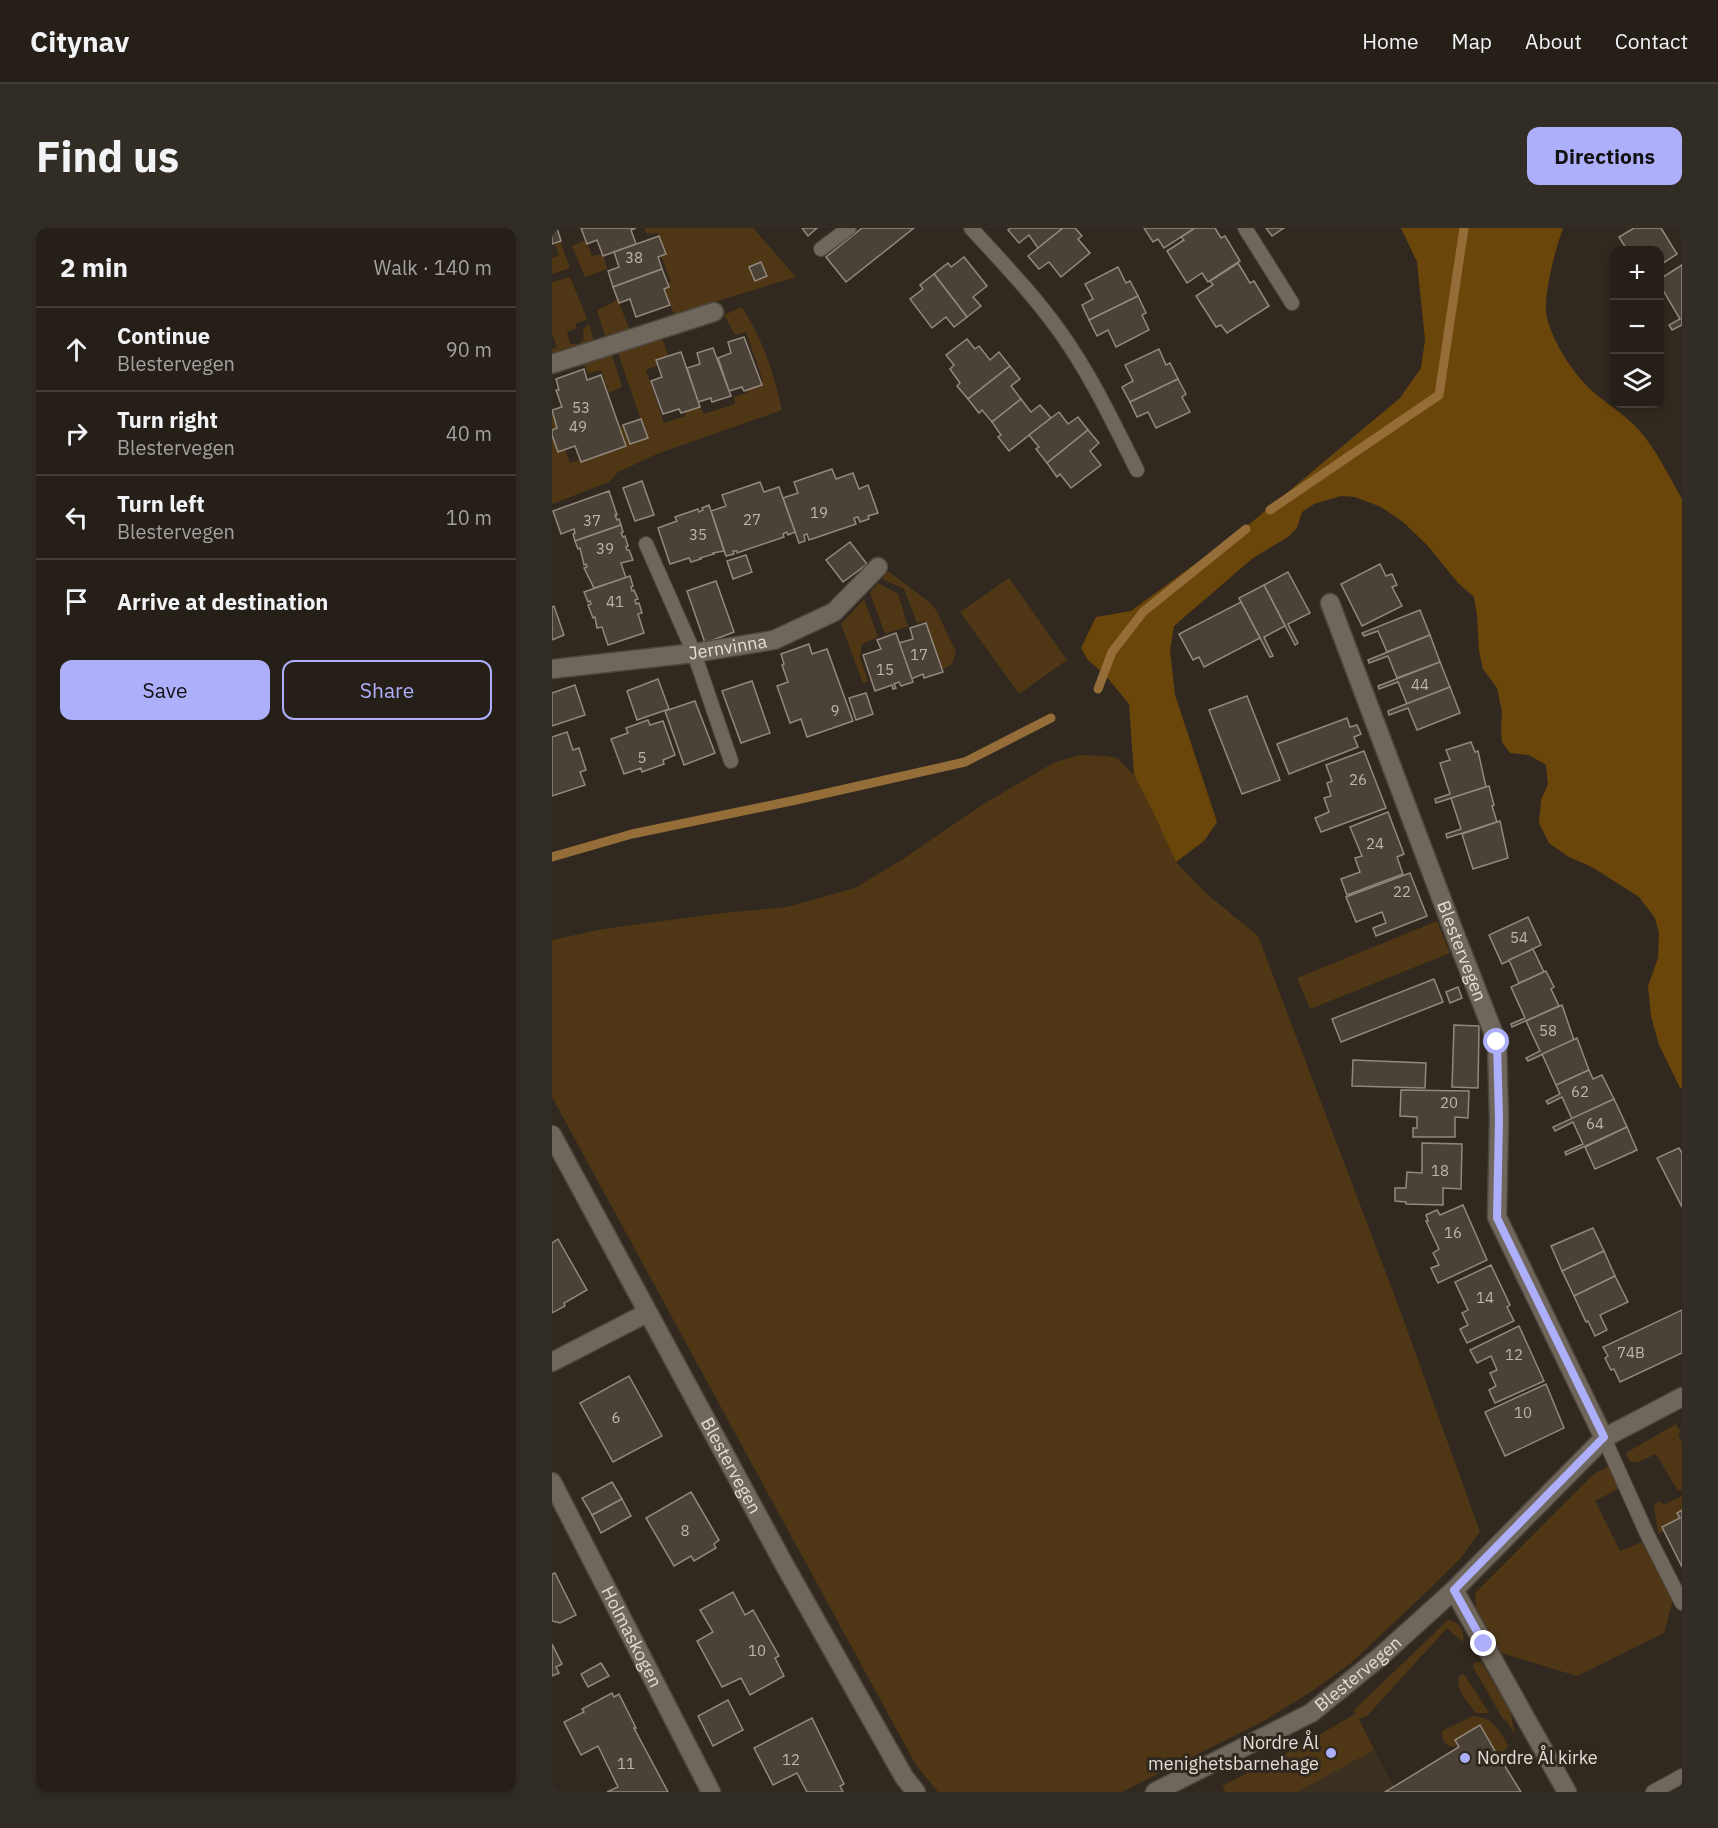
<!DOCTYPE html>
<meta charset="utf-8">
<style>
:root{--surface:#251f17;--page:#312c24;--text:#f1f3f6;--muted:#a3a2a1;--line:#423d36;--accent:#adaffb}
body{margin:0;font-family:"IBM Plex Sans",sans-serif;background:var(--page);color:var(--text)}
.controls{position:absolute;right:18px;top:18px;display:grid;overflow:hidden;border-radius:12px;box-shadow:0 3px 9px #0003}
.controls button{width:54px;height:54px;display:grid;place-items:center;padding:0;border:0;border-bottom:2px solid var(--line);background:var(--surface);color:var(--text);font:30px sans-serif}
.stop{position:absolute;width:18px;height:18px;margin:-14px;border:4px solid #adaffb;border-radius:50%;background:#fff}
.stop.end{background:#adaffb;border-color:#fff;box-shadow:0 2px 6px #0008}
.list{margin:0;padding:0;list-style:none}
h2{display:flex;justify-content:space-between;align-items:center;height:78px;margin:0;padding:0 24px;font-size:26px}
h2 small{font-size:20px;font-weight:400;color:var(--muted)}
.list li{display:grid;grid-template-columns:39px 1fr auto;gap:18px;align-items:center;box-sizing:border-box;height:84px;padding:0 24px;border-top:2px solid var(--line)}
.list b{display:block;font-size:22px;white-space:nowrap}
.list p{margin:0;font-size:20px;white-space:nowrap;color:var(--muted)}
.list em{font-size:20px;font-style:normal;color:var(--muted)}
.actions{display:flex;gap:12px;padding:18px 24px}
.actions a{flex:1;padding:14px 0;border:2px solid var(--accent);border-radius:12px;text-align:center;font-size:21px;color:var(--accent)}
.actions .main{background:var(--accent);color:#111}
.icon{flex:none;width:33px;height:33px;fill:none;stroke:currentColor;stroke-width:2;stroke-linecap:round;stroke-linejoin:round}
.map{position:relative;flex:none;width:1130px;height:1564px;overflow:hidden;border-radius:12px}
header{display:flex;align-items:center;gap:36px;box-sizing:border-box;height:84px;padding:0 30px;background:var(--surface);border-bottom:2px solid var(--line)}
header strong{font-size:28px}
nav{display:flex;gap:33px;margin-inline-start:auto;font-size:21px}
.intro{display:flex;align-items:center;justify-content:space-between;box-sizing:border-box;height:144px;padding:0 36px}
h1{margin:0;font-size:42px}
.button{padding:15px 27px;border-radius:12px;background:var(--accent);color:#111;font-size:21px;font-weight:700}
main{display:flex;gap:36px;padding:0 36px}
aside{flex:1;background:var(--surface);border-radius:12px;box-shadow:0 3px 9px #0003}
.map>svg:first-child{display:block}
.built{fill:#3c3021}
.green{fill:#4f3715}
.forest{fill:#6b460a}
.lines{fill:none;stroke-linecap:round;stroke-linejoin:round}
.stream{stroke:#946d38;stroke-width:9}
.building{fill:#4a4237;stroke:#92887d;stroke-width:1.5}
.lane-casing{stroke:#4d473e;stroke-width:16}
.street-casing{stroke:#4d473e;stroke-width:21}
.lane{stroke:#70675c;stroke-width:14}
.street{stroke:#70675c;stroke-width:18}
.route{stroke:#adaffb;stroke-width:8}
.poi-dot{fill:#adaffb;stroke:#31291f;stroke-width:2}
.labels{text-anchor:middle;stroke-width:6;stroke-linejoin:round;paint-order:stroke}
.number-label{font-size:15px;fill:#bcb6ae}
.street-label{font-size:18px;fill:#e2ddd6;stroke:#31291f}
.poi-label{font-size:18px;fill:#e2ddd6;stroke:#31291f;text-anchor:end}
</style>
<header>
<strong>Citynav</strong>
<nav><a>Home</a><a>Map</a><a>About</a><a>Contact</a></nav>
</header>
<div class="intro"><h1>Find us</h1><a class="button">Directions</a></div>
<main>
<aside>
<h2>2 min<small>Walk · 140 m</small></h2>
<ul class="list">
<li><svg class="icon" aria-label="ahead" viewBox="0 0 24 24"><path d="M12 20V5M6 11l6-6 6 6"/></svg><div><b>Continue</b><p>Blestervegen</p></div><em>90 m</em></li>
<li><svg class="icon" aria-label="right" viewBox="0 0 24 24"><path d="M7 20v-9h11M14 6l5 5-5 5"/></svg><div><b>Turn right</b><p>Blestervegen</p></div><em>40 m</em></li>
<li><svg class="icon" aria-label="left" viewBox="0 0 24 24"><path d="M17 20v-9H6M10 6l-5 5 5 5"/></svg><div><b>Turn left</b><p>Blestervegen</p></div><em>10 m</em></li>
<li><svg class="icon" aria-label="arrive" viewBox="0 0 24 24"><path d="M6 21V4h12l-3 4 3 4H6"/></svg><div><b>Arrive at destination</b></div></li>
</ul>
<div class="actions"><a class="main">Save</a><a>Share</a></div>
</aside>
<div class="map">
<svg width="1130" height="1564" viewBox="0 0 1130 1564">
<rect width="100%" height="100%" fill="#31291f"/>
<polygon class="built" points="804,1486 842,1559 833,1564 674,1564 670,1558 746,1519"/>
<g class="green">
<polygon points="92,0 201,0 244,49 122,86 111,57 119,54 107,23 112,20 106,5 95,6"/>
<polygon points="7,10 18,40 0,46 0,30 7,27 2,12"/>
<polygon points="34,12 40,28 51,26 55,41 33,49 20,18"/>
<path d="M18 49 35 91 23 96 25 100 15 104 18 116H27C33 112 32 108 31 101L37 96 42 113 0 131V121L5 119 0 106V54Z"/>
<polygon points="66,72 78,103 54,111 45,82"/>
<path d="M190 79C212 115 221 142 230 182L105 226 66 244 57 254 0 276V181L18 235 73 216 68 198 71 197 78 215 95 210 65 122 109 107 117 130 114 134 94 142 112 195 134 188 132 179 146 174 152 186 183 176 182 169 195 165 193 159 211 153 194 104 183 107 172 87Z"/>
<polygon points="59,124 70,159 57,165 49,142 36,146 33,137 26,139 25,134"/>
<polygon points="336,343 376,373 384,382 404,424 400,436 391,441 373,393 365,395 352,361 330,351"/>
<polygon points="457,350 515,432 467,466 408,384"/>
<polygon points="326,355 346,366 356,398 333,406 318,365"/>
<polygon points="312,371 326,409 310,416 308,429 316,453 311,455 289,396"/>
<polygon points="527,527 554,528 565,530 582,547 601,584 624,634 656,667 706,708 848,1082 928,1304 907,1332 869,1369 798,1436 757,1465 712,1493 570,1564 386,1564 364,1537 0,869 0,712 51,701 171,685 235,679 303,660 351,631 430,577 501,535"/>
<polygon points="885,693 898,725 758,781 745,750"/>
<polygon points="1124,1196 1129,1204 1126,1206 1130,1215 1130,1261 1126,1263 1104,1226 1086,1234 1078,1234 1074,1225"/>
<polygon points="1060,1237 1070,1259 1043,1273 1068,1323 1090,1314 1121,1372 1112,1405 1025,1448 949,1425 924,1380 923,1365 1043,1245"/>
<polygon points="1130,1268 1130,1292 1106,1306 1102,1277 1108,1273 1111,1277"/>
<path d="M896 1392C907 1393 913 1403 911 1414L895 1400 815 1488 807 1491 822 1522 745 1564H674L670 1558 746 1519 803 1486 802 1482Z"/>
<polygon points="923,1434 929,1434 958,1482 963,1507 955,1493 951,1491 921,1439"/>
<path d="M912 1446 937 1485H924C916 1474 903 1462 907 1448Z"/>
<path d="M921 1488C940 1489 948 1502 956 1518L949 1528 943 1523 928 1497 903 1512 907 1519 896 1518 891 1512 890 1503Z"/>
</g>
<path class="forest" d="M849 0H1011C1004 20 990 69 995 90 1001 113 1017 139 1034 157 1049 173 1071 184 1086 201 1104 221 1117 248 1130 271V860H1128L1107 817 1099 788 1096 758 1106 730 1107 705 1103 690 1087 669 1040 639 1017 629 997 615 987 595 989 572 996 556 994 537 977 527 958 525 950 514 949 502 950 484 945 460 931 441 927 423 925 387 922 369 906 355 876 318 851 294 829 279 803 269 789 268 762 276 750 284 745 300 736 309 701 330 622 398 618 422 623 467 665 594 652 613 624 634 601 584 582 547 577 476 554 448 536 432 529 420 544 389 579 383 700 294 848 170 869 140 873 112 865 34Z"/>
<g class="lines">
<g class="stream">
<polyline points="718,282 887,167 912,0"/>
<polyline points="546,461 560,424 591,384 694,301"/>
<polyline points="0,629 80,606 244,572 413,534 499,490"/>
</g>
</g>
<g class="building">
<polygon points="0,0 5,0 9,13 0,16"/>
<polygon points="29,0 84,0 79,2 84,16 51,28 45,12 35,16"/>
<polygon points="250,0 265,0 256,8"/>
<polygon points="310,0 362,0 294,54 274,29"/>
<polygon points="459,0 511,0 486,20 477,7 467,15 456,2"/>
<polygon points="511,0 523,0 530,8 526,11 538,25 509,49 497,34 487,41 476,28"/>
<polygon points="592,0 643,0 612,20 606,11 601,14"/>
<polygon points="643,0 663,0 669,10 673,8 688,33 656,54 650,45 635,55 615,23 632,12 629,9"/>
<polygon points="714,0 732,0 720,8"/>
<polygon points="1082,0 1109,0 1125,26 1108,37 1108,22 1075,22 1067,9"/>
<polygon points="107,8 114,26 106,29 110,41 61,59 56,43 67,39 62,24"/>
<polygon points="412,29 435,58 421,69 429,78 415,89 382,46 396,35 399,39"/>
<polygon points="209,34 215,48 203,53 197,39"/>
<polygon points="686,35 698,55 702,53 717,78 675,105 669,97 664,99 644,68 661,57 658,53"/>
<polygon points="1130,37 1130,97 1120,102 1117,97 1128,91 1111,62 1108,64 1108,51"/>
<polygon points="566,39 574,55 578,53 586,68 537,92 530,77 541,71 533,56"/>
<polygon points="110,41 117,59 112,61 118,77 84,89 78,71 67,75 61,59"/>
<polygon points="382,46 415,89 402,99 394,89 380,100 358,71 371,61 368,57"/>
<polygon points="586,68 594,85 590,87 597,102 564,119 556,102 545,108 537,92"/>
<polygon points="192,109 210,157 192,163 190,159 177,163 166,130 179,125 176,114"/>
<polygon points="415,111 423,121 427,118 438,132 447,124 458,138 416,171 405,158 408,155 398,141 402,137 394,127"/>
<polygon points="161,120 179,168 160,174 159,170 146,174 135,140 148,136 145,125"/>
<polygon points="607,121 614,137 618,135 626,151 578,174 570,159 581,153 573,137"/>
<polygon points="129,124 148,179 129,185 127,181 111,186 99,153 110,149 104,132"/>
<polygon points="458,138 468,151 459,158 469,171 440,194 430,182 427,185 416,171"/>
<polygon points="32,141 35,152 49,147 74,218 29,234 23,218 6,224 0,207 0,202 5,200 0,182 10,179 4,162 7,162 4,151"/>
<polygon points="626,151 634,166 630,169 638,184 604,200 596,184 585,189 578,174"/>
<polygon points="469,171 479,184 488,177 499,190 457,223 446,209 449,207 440,194"/>
<polygon points="507,184 516,196 526,189 536,202 495,235 484,221 487,219 477,207"/>
<polygon points="89,191 96,210 78,216 71,197"/>
<polygon points="536,202 547,215 538,223 549,237 519,260 508,246 505,249 495,235"/>
<polygon points="280,241 284,251 301,245 307,261 316,257 326,285 316,288 317,291 308,294 306,289 302,290 304,296 257,312 255,306 252,307 253,313 247,315 231,270 246,265 242,254"/>
<polygon points="90,253 102,287 83,293 71,260"/>
<polygon points="208,254 212,264 227,259 243,304 236,307 235,304 231,306 232,309 185,325 185,323 181,323 182,326 174,328 159,283 174,278 170,267"/>
<polygon points="57,263 65,287 63,287 65,292 67,291 69,297 23,313 21,306 23,305 22,301 9,306 1,283"/>
<polygon points="157,277 172,323 161,325 162,326 148,330 149,331 139,334 137,330 118,336 106,300 125,293 123,289 146,281 147,284 151,282 150,280"/>
<polygon points="69,297 71,304 69,305 71,309 73,308 76,318 74,319 75,322 77,322 81,332 69,335 74,350 42,360 32,340 35,339 34,336 32,337 28,320 26,321 23,313"/>
<polygon points="298,314 315,336 291,354 274,332"/>
<polygon points="194,327 200,344 181,351 175,333"/>
<polygon points="828,336 834,348 840,346 845,357 840,359 850,378 810,398 789,356"/>
<polygon points="736,344 758,385 736,396 746,415 743,417 712,357"/>
<polygon points="78,348 81,358 79,359 80,363 82,362 86,371 83,372 84,376 87,375 90,385 86,386 92,405 56,417 50,399 45,400 43,389 41,390 36,377 39,376 38,373 36,374 32,364"/>
<polygon points="164,353 182,404 153,415 135,363"/>
<polygon points="712,357 733,398 712,409 721,428 718,429 687,370"/>
<polygon points="689,374 708,410 652,439 647,429 641,432 627,406"/>
<polygon points="2,378 12,407 0,412 0,379"/>
<polygon points="868,382 878,407 835,424 826,403 812,408 810,405"/>
<polygon points="374,395 391,444 372,450 371,446 359,451 347,415 361,411 358,400"/>
<polygon points="344,405 361,454 349,458 347,454 342,456 344,460 341,461 340,457 323,463 311,427 329,421 325,412"/>
<polygon points="878,407 888,434 845,450 836,428 817,435 816,432"/>
<polygon points="257,416 260,426 275,421 301,493 255,509 249,491 238,495 225,458 236,454 230,437 232,436 229,426"/>
<polygon points="888,434 898,459 855,476 846,454 827,461 826,458"/>
<polygon points="106,451 117,481 85,492 75,463"/>
<polygon points="200,453 218,505 189,515 170,463"/>
<polygon points="23,457 33,487 0,498 0,465"/>
<polygon points="898,459 908,485 865,502 856,480 837,487 836,483"/>
<polygon points="314,465 321,486 304,492 297,470"/>
<polygon points="695,468 728,552 690,566 657,482"/>
<polygon points="143,473 163,525 132,537 113,483"/>
<polygon points="795,490 798,499 805,497 809,506 802,509 806,519 737,546 725,516"/>
<polygon points="96,492 98,497 111,493 123,527 111,532 112,536 90,544 89,540 72,546 59,511 76,505 74,500"/>
<polygon points="15,504 21,522 27,520 34,542 28,544 33,557 0,568 0,509"/>
<polygon points="919,514 923,524 926,523 934,559 884,575 883,571 898,566 888,535 898,532 894,522"/>
<polygon points="812,523 834,580 769,604 763,590 777,584 772,570 779,568 775,555 780,553 774,537"/>
<polygon points="937,558 942,577 940,578 945,594 895,610 894,606 909,601 899,570"/>
<polygon points="836,584 852,626 845,629 851,646 795,667 789,651 808,644 803,630 810,628 798,599"/>
<polygon points="948,593 956,630 921,641 910,606"/>
<polygon points="858,645 875,688 824,708 821,700 834,695 830,684 804,694 794,669"/>
<polygon points="976,689 989,717 950,736 937,707"/>
<polygon points="981,721 992,744 967,755 957,732"/>
<polygon points="994,743 1002,759 999,761 1007,778 960,799 959,796 973,790 959,759"/>
<polygon points="882,751 891,774 789,814 780,791"/>
<polygon points="906,759 910,770 898,775 894,764"/>
<polygon points="1010,777 1022,812 976,833 974,830 988,823 974,793"/>
<polygon points="902,797 927,798 926,860 900,859"/>
<polygon points="1025,810 1037,842 1004,857 990,826"/>
<polygon points="801,832 874,835 873,860 800,858"/>
<polygon points="1037,842 1041,851 1050,847 1062,871 1020,891 1010,869 996,876 994,873 1008,866 1004,857"/>
<polygon points="849,862 917,863 916,890 903,889 903,909 861,909 861,900 865,900 865,889 848,888"/>
<polygon points="1062,871 1075,899 1014,927 1013,924 1031,916 1021,894 1003,903 1001,899"/>
<polygon points="1075,899 1085,922 1043,941 1033,919"/>
<polygon points="870,915 910,916 909,961 891,960 891,977 854,976 854,974 843,973 843,960 854,960 855,944 870,945"/>
<polygon points="1127,920 1130,925 1130,979 1105,930"/>
<polygon points="911,977 935,1032 886,1055 879,1040 887,1037 881,1025 887,1021 874,993 876,993 874,987 885,982 888,987"/>
<polygon points="1041,1000 1052,1023 1010,1043 999,1018"/>
<polygon points="6,1011 35,1062 12,1075 13,1078 0,1085 0,1015"/>
<polygon points="1052,1023 1063,1048 1022,1068 1010,1043"/>
<polygon points="939,1037 958,1077 955,1079 962,1093 915,1115 908,1101 916,1097 910,1085 916,1082 903,1054"/>
<polygon points="1063,1048 1076,1074 1048,1087 1055,1102 1043,1108 1036,1093 1034,1094 1022,1068"/>
<polygon points="1130,1082 1130,1125 1068,1154 1062,1141 1059,1142 1053,1130 1056,1128 1051,1119"/>
<polygon points="967,1098 992,1153 943,1175 937,1162 944,1158 938,1145 945,1142 939,1128 925,1135 918,1122"/>
<polygon points="77,1148 110,1208 61,1234 28,1175"/>
<polygon points="994,1156 1012,1200 953,1228 933,1184"/>
<polygon points="60,1254 70,1271 40,1287 30,1270"/>
<polygon points="139,1264 167,1312 162,1316 164,1320 142,1333 139,1328 122,1338 94,1290"/>
<polygon points="70,1271 79,1288 49,1305 40,1287"/>
<polygon points="1130,1282 1130,1339 1110,1299 1128,1290 1125,1285"/>
<polygon points="3,1345 24,1387 8,1395 0,1393 0,1346"/>
<polygon points="181,1364 193,1387 201,1382 227,1428 223,1430 232,1448 198,1467 189,1450 170,1459 145,1413 161,1404 148,1382"/>
<polygon points="0,1416 10,1436 4,1439 7,1445 0,1448"/>
<polygon points="49,1435 57,1448 36,1459 29,1446"/>
<polygon points="60,1465 62,1469 67,1466 84,1500 82,1500 116,1564 55,1564 66,1559 46,1518 29,1527 12,1494 32,1484 30,1481"/>
<polygon points="176,1472 191,1502 161,1518 146,1488"/>
<polygon points="260,1490 292,1556 288,1558 291,1564 255,1564 245,1545 221,1557 202,1520"/>
<polygon points="928,1497 943,1523 936,1527 939,1532 946,1527 969,1564 833,1564 907,1519 903,1512"/>
</g>
<g class="lines">
<g class="lane-casing">
<g id="lane">
<path d="M419 0C449 33 480 65 506 101 538 145 561 194 585 242"/>
<polyline points="693,0 740,75"/>
<polyline points="269,21 297,0"/>
<polyline points="94,316 142,425 179,533"/>
<polyline points="1052,1210 1095,1306 1130,1375"/>
<polyline points="1101,1564 1130,1548"/>
</g>
</g>
<g class="street-casing">
<g id="street">
<polyline points="0,136 162,84"/>
<path id="s1" d="M778 375 899 696 945 814 947 891 945 989 1052 1210"/>
<path id="s2" d="M0 441 142 425 222 412 282 384 326 339"/>
<path id="s3" d="M0 907 232 1336 352 1549 364 1564"/>
<polyline points="0,1134 95,1085"/>
<path id="s4" d="M0 1254 159 1564"/>
<polyline points="902,1362 1015,1564"/>
<path id="s5" d="M603 1564 759 1485 829 1428 902 1362 1052 1210 1130 1169"/>
</g>
</g>
<use href="#lane" class="lane"/>
<use href="#street" class="street"/>
</g>
<g class="lines">
<polyline class="route" points="932,1416 902,1362 1052,1209 945,990 947,891 945,814"/>
</g>
<g class="poi-dot">
<circle cx="779" cy="1525" r="6"/>
<circle cx="913" cy="1530" r="6"/>
</g>
<g class="labels">
<g class="number-label">
<text x="82" y="35">38</text>
<text x="29" y="185">53</text>
<text x="26" y="204">49</text>
<text x="267" y="290">19</text>
<text x="200" y="297">27</text>
<text x="40" y="298">37</text>
<text x="146" y="312">35</text>
<text x="53" y="326">39</text>
<text x="63" y="379">41</text>
<text x="367" y="432">17</text>
<text x="333" y="447">15</text>
<text x="868" y="462">44</text>
<text x="283" y="488">9</text>
<text x="90" y="535">5</text>
<text x="806" y="557">26</text>
<text x="823" y="621">24</text>
<text x="850" y="669">22</text>
<text x="967" y="715">54</text>
<text x="996" y="808">58</text>
<text x="1028" y="869">62</text>
<text x="897" y="880">20</text>
<text x="1043" y="901">64</text>
<text x="888" y="948">18</text>
<text x="901" y="1010">16</text>
<text x="933" y="1075">14</text>
<text x="1079" y="1130">74B</text>
<text x="962" y="1132">12</text>
<text x="971" y="1190">10</text>
<text x="64" y="1195">6</text>
<text x="133" y="1308">8</text>
<text x="205" y="1428">10</text>
<text x="239" y="1537">12</text>
<text x="74" y="1541">11</text>
</g>
<g class="street-label">
<text dy="6" stroke="none"><textPath href="#s2" startOffset="177">Jernvinna</textPath></text>
<text dy="6" stroke="none"><textPath href="#s1" startOffset="372">Blestervegen</textPath></text>
<text dy="6" stroke="none"><textPath href="#s3" startOffset="376">Blestervegen</textPath></text>
<text dy="6" stroke="none"><textPath href="#s4" startOffset="174">Holmaskogen</textPath></text>
<text dy="6" stroke="none"><textPath href="#s5" startOffset="236">Blestervegen</textPath></text>
</g>
<g class="poi-label">
<text x="767" y="1521">Nordre Ål<tspan x="767" dy="21">menighetsbarnehage</tspan></text>
<text x="925" y="1536" text-anchor="start">Nordre Ål kirke</text>
</g>
</g>
</svg>
<div class="controls">
<button>+</button>
<button>−</button>
<button><svg class="icon" aria-label="layers" viewBox="0 0 24 24"><path d="M12 4l9 5-9 5-9-5zM3 14l9 5 9-5"/></svg></button>
</div>
<div class="stop" style="left:945px;top:814px"></div>
<div class="stop end" style="left:932px;top:1416px"></div>
</div>
</main>
